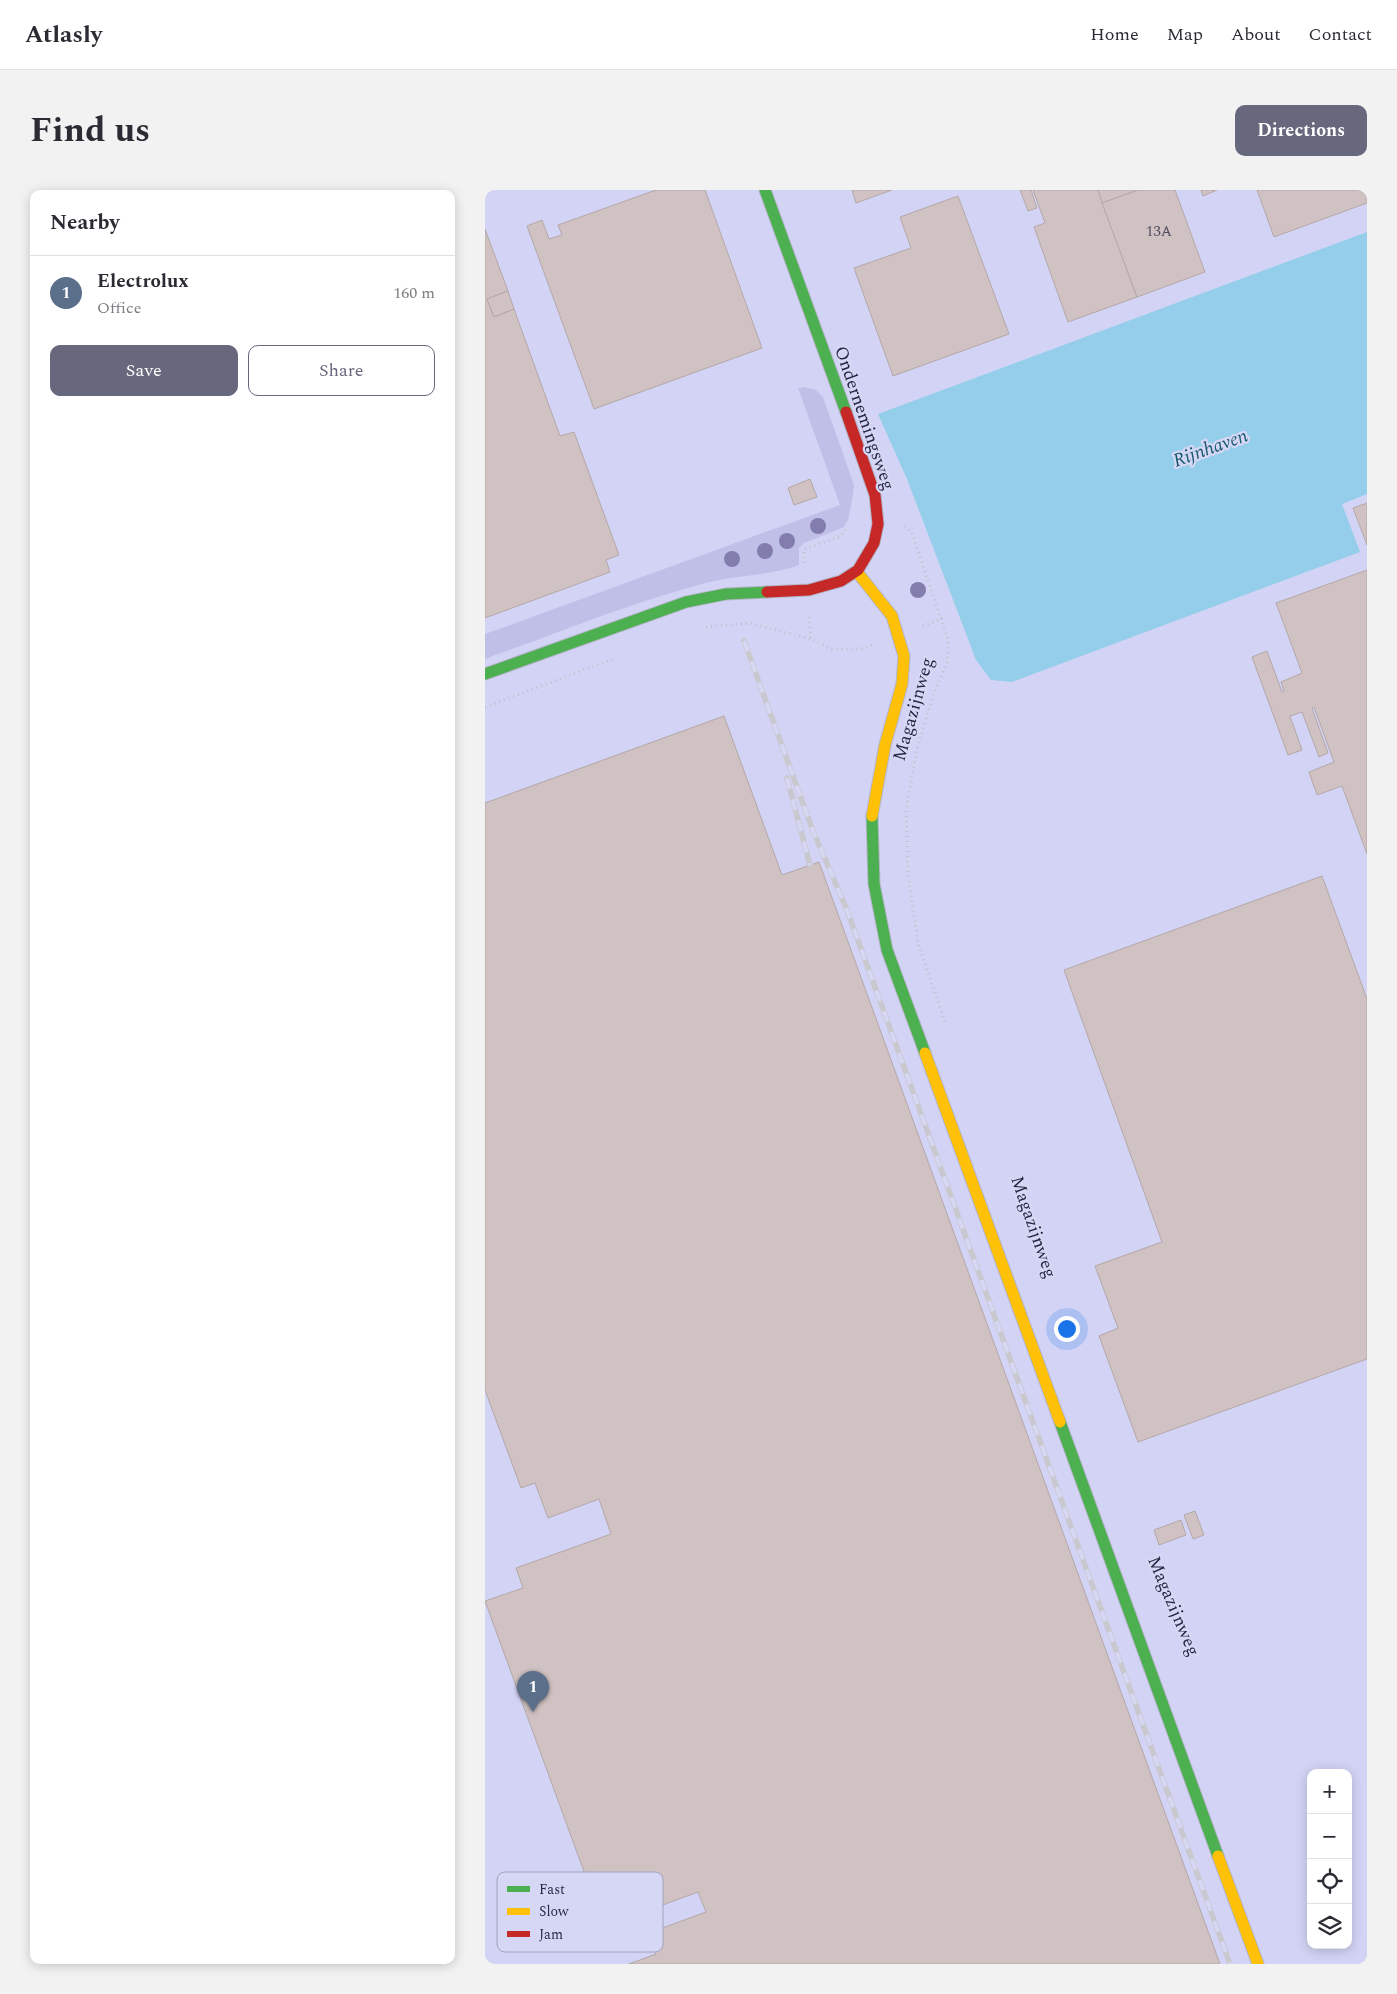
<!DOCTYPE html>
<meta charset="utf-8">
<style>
:root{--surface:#fff;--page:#f2f2f3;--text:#2b2b33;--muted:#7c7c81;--line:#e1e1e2;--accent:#67677e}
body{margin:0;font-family:Spectral,serif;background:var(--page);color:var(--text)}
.controls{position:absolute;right:15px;bottom:15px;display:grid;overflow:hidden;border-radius:10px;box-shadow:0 2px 12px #0003}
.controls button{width:45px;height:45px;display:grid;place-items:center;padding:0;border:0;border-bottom:1px solid var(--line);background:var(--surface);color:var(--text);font:25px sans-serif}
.you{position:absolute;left:581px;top:1138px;width:18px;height:18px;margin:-12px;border:4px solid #fff;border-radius:50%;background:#1a73e8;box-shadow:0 0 0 8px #1a73e833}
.badge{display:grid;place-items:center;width:32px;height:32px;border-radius:50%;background:var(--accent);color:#fff;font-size:16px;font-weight:700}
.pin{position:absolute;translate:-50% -41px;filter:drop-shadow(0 1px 2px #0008)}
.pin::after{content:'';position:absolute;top:26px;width:18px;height:15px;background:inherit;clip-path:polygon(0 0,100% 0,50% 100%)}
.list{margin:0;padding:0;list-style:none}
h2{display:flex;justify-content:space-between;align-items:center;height:65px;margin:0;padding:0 20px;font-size:21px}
h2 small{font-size:16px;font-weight:400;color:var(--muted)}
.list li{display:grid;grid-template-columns:32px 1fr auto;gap:15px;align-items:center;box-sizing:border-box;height:75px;padding:0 20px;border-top:1px solid var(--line)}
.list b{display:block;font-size:19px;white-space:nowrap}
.list p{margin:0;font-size:16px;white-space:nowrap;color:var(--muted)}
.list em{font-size:16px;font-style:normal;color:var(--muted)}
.actions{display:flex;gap:10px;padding:15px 20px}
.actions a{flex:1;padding:11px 0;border:1px solid var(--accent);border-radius:10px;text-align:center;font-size:18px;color:var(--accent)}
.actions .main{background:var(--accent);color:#fff}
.icon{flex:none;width:28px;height:28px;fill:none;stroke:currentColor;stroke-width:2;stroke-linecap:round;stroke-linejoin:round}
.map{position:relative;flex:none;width:882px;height:1774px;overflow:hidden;border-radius:10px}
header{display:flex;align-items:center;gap:30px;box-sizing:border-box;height:70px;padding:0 25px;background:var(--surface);border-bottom:1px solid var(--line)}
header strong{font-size:24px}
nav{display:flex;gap:28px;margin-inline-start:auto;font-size:18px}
.intro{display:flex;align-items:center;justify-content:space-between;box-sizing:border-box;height:120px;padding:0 30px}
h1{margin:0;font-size:35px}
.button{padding:12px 22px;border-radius:10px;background:var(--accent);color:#fff;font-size:18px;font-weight:700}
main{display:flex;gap:30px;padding:0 30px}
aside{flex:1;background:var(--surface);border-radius:10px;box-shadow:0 2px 12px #0003}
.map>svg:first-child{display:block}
.built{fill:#d3d4f5;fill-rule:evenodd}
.green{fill:#bfbfe8}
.water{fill:#94ceea}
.building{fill:#d0c2c2;stroke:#b4a7a8}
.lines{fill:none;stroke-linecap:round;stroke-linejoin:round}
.fast-casing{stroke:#b3b3c6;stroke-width:13}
.slow-casing{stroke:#b3b3c6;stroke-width:13}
.jam-casing{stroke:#b3b3c6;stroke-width:13}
.path{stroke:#c1c1c8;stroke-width:3;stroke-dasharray:1 4;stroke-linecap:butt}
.fast{stroke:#4caf50;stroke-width:11}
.slow{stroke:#ffc107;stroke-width:11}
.jam{stroke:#c62828;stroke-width:11}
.rail-casing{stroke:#c8c8ce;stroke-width:5.5}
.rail{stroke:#d6d7f4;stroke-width:4;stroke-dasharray:11;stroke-linecap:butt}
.tree{fill:#837dae}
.labels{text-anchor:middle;stroke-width:4.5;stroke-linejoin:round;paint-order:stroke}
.number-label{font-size:15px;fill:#524e63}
.street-label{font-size:18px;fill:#282743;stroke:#d6d7f4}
.water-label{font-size:19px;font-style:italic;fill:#165a6f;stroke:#d6d7f4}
.key{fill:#d6d7f4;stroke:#a2a2bf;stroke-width:1}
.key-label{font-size:14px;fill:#282743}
</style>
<header>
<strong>Atlasly</strong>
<nav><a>Home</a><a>Map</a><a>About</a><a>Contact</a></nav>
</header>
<div class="intro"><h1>Find us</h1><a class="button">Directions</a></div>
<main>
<aside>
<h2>Nearby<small></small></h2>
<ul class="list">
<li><span class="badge" style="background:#5c6f8a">1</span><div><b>Electrolux</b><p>Office</p></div><em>160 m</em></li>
</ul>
<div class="actions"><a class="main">Save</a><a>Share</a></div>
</aside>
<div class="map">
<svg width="882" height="1774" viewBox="0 0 882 1774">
<rect width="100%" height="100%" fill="#dddded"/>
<path class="built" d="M0 0H882V1774H0ZM826 1583H863V1755H826Z"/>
<path class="green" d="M319 197 331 200 338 207 367 289 369 295 367 311 363 330 359 337 319 353 314 358V375C285 386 248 385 217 394 143 414 72 443 0 469V444L355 315 313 198Z"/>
<polygon class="water" points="882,42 882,304 857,314 875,362 527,492 506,490 491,470 422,289 393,224"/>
<g class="building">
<polygon points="171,0 220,0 277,158 109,219 42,36 57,30 64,49 77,45 73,35"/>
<polygon points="367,0 407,0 371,13"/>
<polygon points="535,0 546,0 552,18 543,21"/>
<polygon points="548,0 613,0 652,107 583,132 549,37 560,33"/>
<polygon points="613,0 653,0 617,13"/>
<polygon points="653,0 690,0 720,82 652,107 617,13"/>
<polygon points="716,0 732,0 718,6"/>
<polygon points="772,0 882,0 882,13 789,47"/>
<polygon points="473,6 524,144 408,186 369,78 426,58 415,27"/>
<polygon points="0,39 23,101 2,109 9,127 29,119 75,246 89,242 134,365 121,370 125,382 0,428"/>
<polygon points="23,101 29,119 9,127 2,109"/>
<polygon points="325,289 332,307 309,315 303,298"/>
<polygon points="882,313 882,355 868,318"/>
<polygon points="882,380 882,664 857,596 832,605 824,582 849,572 829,517 827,518 843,563 834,567 817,522 805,526 817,560 803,565 767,467 782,461 797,502 799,501 796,492 817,483 791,413"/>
<polygon points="239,526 297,685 334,672 735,1774 144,1774 171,1764 164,1743 221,1722 213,1702 175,1716 169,1697 112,1717 0,1411 38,1398 31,1378 126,1344 114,1309 63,1328 50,1293 36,1298 0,1200 0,613"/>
<polygon points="837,686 882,809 882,1169 653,1252 614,1146 633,1138 610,1076 677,1052 579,780"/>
<polygon points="710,1321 719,1345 708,1349 699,1325"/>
<polygon points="696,1330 701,1345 674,1355 669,1340"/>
</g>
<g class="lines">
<g class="fast-casing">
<g id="fast">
<polyline points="280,0 361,222"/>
<polyline points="0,484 201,412 241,404 282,402"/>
<polyline points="387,626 389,694 402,760 440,863"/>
<polyline points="575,1232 733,1666"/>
</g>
</g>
<g class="slow-casing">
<g id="slow">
<polyline points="372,382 407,426 419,466 417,494 400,555 387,626"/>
<polyline points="440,863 575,1232"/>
<polyline points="733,1666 773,1774"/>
</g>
</g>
<g class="jam-casing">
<polyline id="jam" points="282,402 324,400 356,391 373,380 389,353 393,334 390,305 361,222"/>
</g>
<g class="path">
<polyline points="420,336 427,343 463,450 462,473 448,505 432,559 421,620 423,685 433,753 460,832"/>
<polyline points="320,373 319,359 354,347 363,337"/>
<polyline points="324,427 326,449"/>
<polyline points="438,436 458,428"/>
<polyline points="221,437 265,433 326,449 346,459 376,459 387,455"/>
<polyline points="0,517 131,468"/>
</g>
<use href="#fast" class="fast"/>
<use href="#slow" class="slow"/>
<use href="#jam" class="jam"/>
<g class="rail-casing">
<g id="rail">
<polyline points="259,451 328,641 362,720 745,1774"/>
<polyline points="302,588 325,675"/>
</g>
</g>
<use href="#rail" class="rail"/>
</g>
<g class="tree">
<circle cx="333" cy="336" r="8"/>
<circle cx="302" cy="351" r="8"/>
<circle cx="280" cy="361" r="8"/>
<circle cx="247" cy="369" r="8"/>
<circle cx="433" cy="400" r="8"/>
</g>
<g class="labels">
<g class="number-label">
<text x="674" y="46">13A</text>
</g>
<g class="street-label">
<text transform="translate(380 228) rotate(71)" y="6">Ondernemingsweg</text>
<text transform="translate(428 519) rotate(-74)" y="6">Magazijnweg</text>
<text transform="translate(549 1037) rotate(71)" y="6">Magazijnweg</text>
<text transform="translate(689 1416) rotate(67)" y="6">Magazijnweg</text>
</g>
<g class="water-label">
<text transform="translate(725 257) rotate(-20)" y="7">Rijnhaven</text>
</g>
</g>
<rect x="12" y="1682" width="166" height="80" rx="8" class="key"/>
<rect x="22" y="1696" width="23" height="6" fill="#4caf50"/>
<rect x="22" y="1718" width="23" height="7" fill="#ffc107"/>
<rect x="22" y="1741" width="23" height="6" fill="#c62828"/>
<g class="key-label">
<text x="54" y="1704">Fast</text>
<text x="54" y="1726">Slow</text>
<text x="54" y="1749">Jam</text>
</g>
</svg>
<div class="controls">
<button>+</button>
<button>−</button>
<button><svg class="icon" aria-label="locate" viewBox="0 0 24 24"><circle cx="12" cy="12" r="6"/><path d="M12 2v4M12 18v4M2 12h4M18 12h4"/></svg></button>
<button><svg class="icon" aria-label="layers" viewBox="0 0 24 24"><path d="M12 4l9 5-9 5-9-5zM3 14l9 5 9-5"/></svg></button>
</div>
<div class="you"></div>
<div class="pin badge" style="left:48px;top:1522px;background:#5c6f8a">1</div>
</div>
</main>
